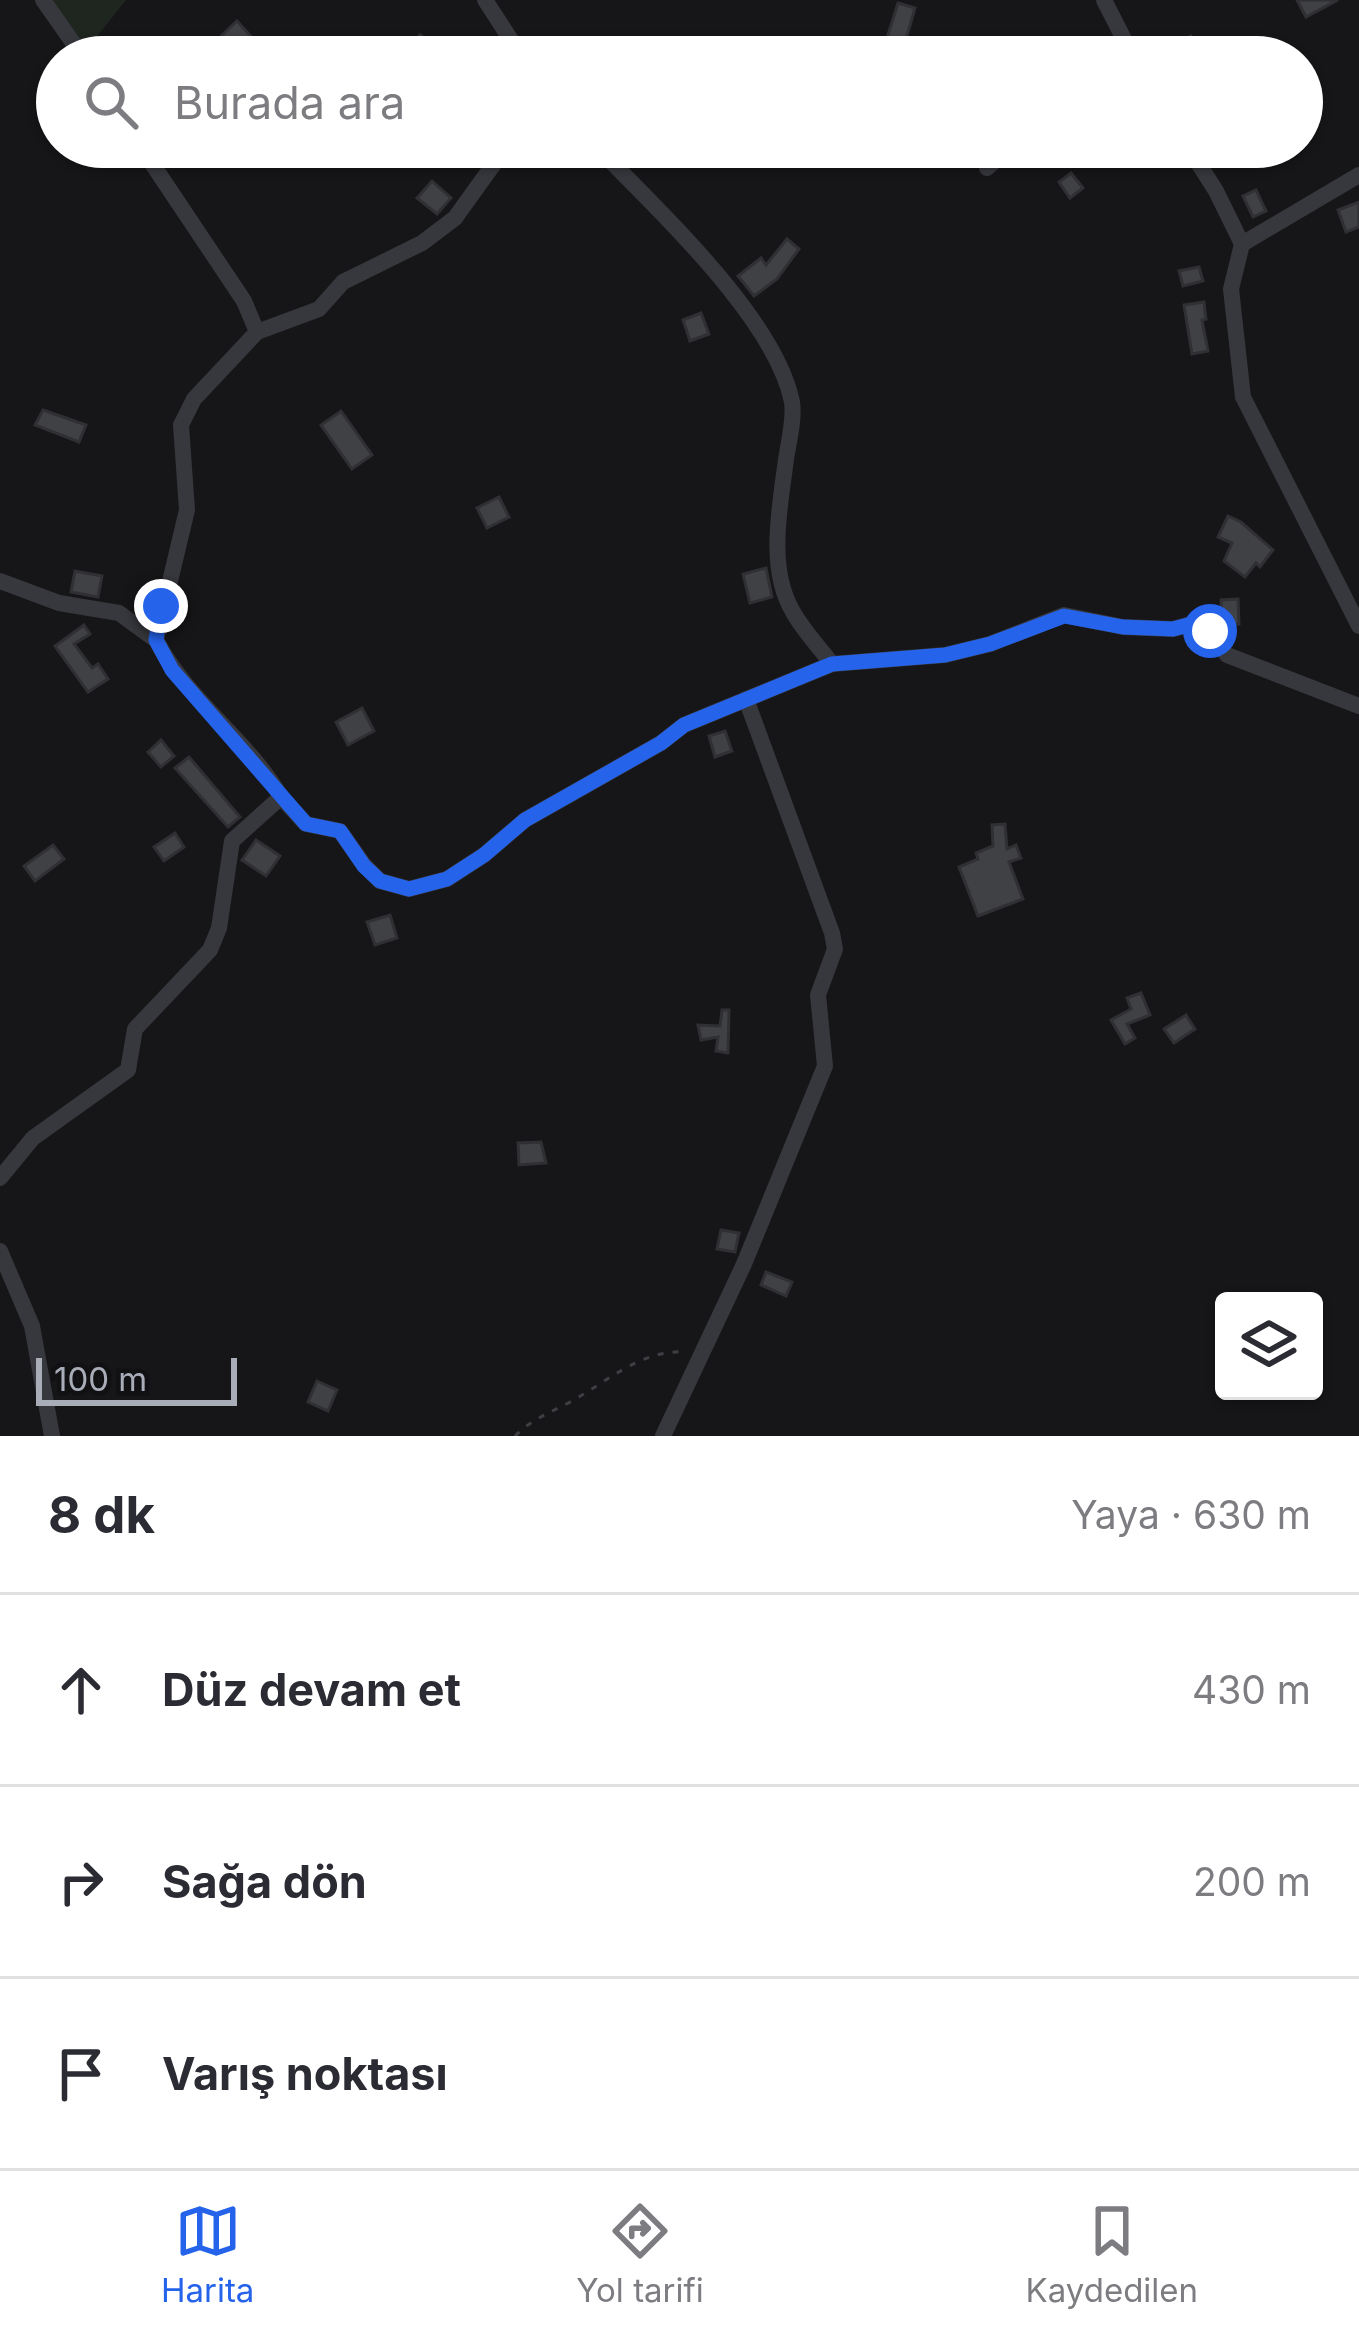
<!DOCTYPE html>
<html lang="tr">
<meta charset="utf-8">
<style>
:root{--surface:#fff;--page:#f2f2f3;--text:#2b2b33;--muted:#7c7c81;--line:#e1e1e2;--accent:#2563eb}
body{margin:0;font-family:Inter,sans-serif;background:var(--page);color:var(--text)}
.controls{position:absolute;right:36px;bottom:36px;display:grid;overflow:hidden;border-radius:12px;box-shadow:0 3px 9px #0004}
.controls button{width:108px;height:108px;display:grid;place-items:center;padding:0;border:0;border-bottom:3px solid var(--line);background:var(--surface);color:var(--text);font:60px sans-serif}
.scale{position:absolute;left:36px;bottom:30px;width:201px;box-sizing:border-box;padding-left:12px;border:6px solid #a8adb8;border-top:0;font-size:33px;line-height:42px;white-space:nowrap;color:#a8adb8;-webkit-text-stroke:9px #111113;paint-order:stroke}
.stop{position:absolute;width:36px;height:36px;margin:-27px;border:9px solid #2563eb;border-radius:50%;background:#fff}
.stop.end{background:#2563eb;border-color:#fff;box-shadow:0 3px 12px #0008}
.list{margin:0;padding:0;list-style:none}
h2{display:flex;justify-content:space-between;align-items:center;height:156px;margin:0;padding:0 48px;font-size:51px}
h2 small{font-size:39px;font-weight:400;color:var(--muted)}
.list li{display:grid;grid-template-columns:78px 1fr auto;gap:36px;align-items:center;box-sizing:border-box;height:192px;padding:0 48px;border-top:3px solid var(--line)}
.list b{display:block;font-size:45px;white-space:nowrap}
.list em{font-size:39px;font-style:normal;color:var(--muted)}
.icon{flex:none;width:66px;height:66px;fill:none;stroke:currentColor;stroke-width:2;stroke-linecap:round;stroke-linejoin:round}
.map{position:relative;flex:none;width:1359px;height:1436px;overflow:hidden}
.search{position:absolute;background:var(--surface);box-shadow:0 3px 9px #0004;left:36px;right:36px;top:36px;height:132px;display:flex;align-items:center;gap:30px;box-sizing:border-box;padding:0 42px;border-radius:66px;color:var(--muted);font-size:45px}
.sheet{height:732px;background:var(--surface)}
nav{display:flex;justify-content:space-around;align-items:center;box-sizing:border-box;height:168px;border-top:3px solid var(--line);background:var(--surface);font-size:33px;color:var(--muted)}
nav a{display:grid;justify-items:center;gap:6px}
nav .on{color:var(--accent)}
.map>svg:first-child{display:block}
.green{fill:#1e261f}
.building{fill:#404145;stroke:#303034;stroke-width:3}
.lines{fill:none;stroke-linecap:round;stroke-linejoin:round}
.path{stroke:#3d3f44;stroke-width:3;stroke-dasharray:6 9;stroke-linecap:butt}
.minor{stroke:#37383d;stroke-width:16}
.route{stroke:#2563eb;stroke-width:15}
</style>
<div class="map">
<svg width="1359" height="1436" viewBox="0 0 1359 1436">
<rect width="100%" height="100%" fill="#161618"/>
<polygon class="green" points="51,0 126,0 87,49"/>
<g class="building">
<polygon points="1297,0 1338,0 1306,17"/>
<polygon points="898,3 915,8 901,57 881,57"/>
<polygon points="237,21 255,41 239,55 222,35"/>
<polygon points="420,35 431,44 421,57 402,57"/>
<polygon points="1191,36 1198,52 1176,57 1171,45"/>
<polygon points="1071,173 1083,188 1070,198 1059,182"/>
<polygon points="432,181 451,198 437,214 417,198"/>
<polygon points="1256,190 1266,211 1253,217 1243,196"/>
<polygon points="1359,202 1359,227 1346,232 1338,210"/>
<polygon points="787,239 799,249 777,279 754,296 738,276 761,258 766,265"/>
<polygon points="1199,267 1203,281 1183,286 1179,271"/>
<polygon points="1204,302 1206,319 1202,320 1208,351 1192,354 1184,305"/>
<polygon points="701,313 709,334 690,341 683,320"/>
<polygon points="43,410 86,425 79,442 35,425"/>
<polygon points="341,411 372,455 352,469 321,425"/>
<polygon points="499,497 509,517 487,528 477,508"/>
<polygon points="1228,516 1241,522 1273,550 1260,567 1256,563 1245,577 1224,561 1232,543 1218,537"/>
<polygon points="766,568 772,597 750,603 743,574"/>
<polygon points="75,571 102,576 98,597 71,592"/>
<polygon points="1238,599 1239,624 1222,625 1221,600"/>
<polygon points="84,625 90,634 74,644 92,668 98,664 108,679 88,692 55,646"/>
<polygon points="362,708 374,731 348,745 336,722"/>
<polygon points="725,731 732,751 715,757 709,736"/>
<polygon points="161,740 174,756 161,767 148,752"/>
<polygon points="189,757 240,817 228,827 175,768"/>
<polygon points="1005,824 1007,849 1016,845 1021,858 1009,862 1023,899 978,916 959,867 978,859 976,853 993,846 992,825"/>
<polygon points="175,833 184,847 164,861 154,847"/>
<polygon points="256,840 280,856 266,876 242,860"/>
<polygon points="53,845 64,859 35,881 24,866"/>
<polygon points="390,915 397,938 375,945 367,922"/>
<polygon points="1141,993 1150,1015 1127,1024 1135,1038 1125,1044 1111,1020 1131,1009 1127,998"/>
<polygon points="722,1010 729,1010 728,1053 716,1051 718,1037 701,1040 698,1025 720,1026"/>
<polygon points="1186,1015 1195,1029 1174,1043 1164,1029"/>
<polygon points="541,1142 546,1163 519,1165 518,1143"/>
<polygon points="721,1230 739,1233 735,1252 717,1249"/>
<polygon points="766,1272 792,1282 786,1296 761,1285"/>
<polygon points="317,1381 337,1390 328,1411 308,1402"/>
</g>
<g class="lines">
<path class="path" d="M515 1436C533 1418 550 1413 572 1401 608 1381 642 1349 686 1352"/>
<g class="minor">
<polyline points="43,0 83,57"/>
<polyline points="485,0 522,57"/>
<polyline points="1104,0 1133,57"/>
<path d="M597 147C656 209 775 317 792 402 795 421 787 447 785 467 779 512 768 570 793 612 803 630 819 647 832 664"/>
<polyline points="1188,147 1216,191 1242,244"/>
<polyline points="987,168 1011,147"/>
<polyline points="1359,175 1242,244 1231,289 1243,397 1359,626"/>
<polyline points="257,332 319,309 343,282 422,243 455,218 506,147"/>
<polyline points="0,581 59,603 119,613 156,640"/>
<polyline points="281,797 306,824 340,831 364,865 380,881 409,889 447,879 484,855 525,820 661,743 684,725 832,664 945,655 990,644 1064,615 1123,627 1173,629 1195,623 1210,631 1227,655 1359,706"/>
<path d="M0 1178 33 1138 128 1070 135 1029 210 950 219 928 232 841 281 797C247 739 187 700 156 640L187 510 181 425 194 399 257 332 244 301 141 147"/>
<polyline points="0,1251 32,1326 52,1436"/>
<polyline points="663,1436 744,1264 825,1066 818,995 835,949 832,933 746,699"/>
</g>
</g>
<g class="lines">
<polyline class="route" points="161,606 156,640 172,670 306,824 340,831 364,866 380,881 409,889 447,879 484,855 525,820 661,743 684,725 832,664 945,655 990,644 1064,616 1123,627 1173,629 1195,623 1210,631"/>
</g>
</svg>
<div class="controls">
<button><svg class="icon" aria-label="layers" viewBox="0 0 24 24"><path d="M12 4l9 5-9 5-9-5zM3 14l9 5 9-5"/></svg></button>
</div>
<div class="scale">100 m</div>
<div class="stop" style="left:1210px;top:631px"></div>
<div class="stop end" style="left:161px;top:606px"></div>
<div class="search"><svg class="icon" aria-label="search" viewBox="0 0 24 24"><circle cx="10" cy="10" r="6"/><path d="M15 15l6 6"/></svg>Burada ara</div>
</div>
<section class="sheet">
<h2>8 dk<small>Yaya · 630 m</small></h2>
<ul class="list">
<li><svg class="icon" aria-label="ahead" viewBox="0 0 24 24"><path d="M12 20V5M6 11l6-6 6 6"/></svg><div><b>Düz devam et</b></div><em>430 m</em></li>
<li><svg class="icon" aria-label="right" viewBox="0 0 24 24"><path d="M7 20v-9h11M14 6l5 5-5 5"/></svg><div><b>Sağa dön</b></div><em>200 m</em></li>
<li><svg class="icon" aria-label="arrive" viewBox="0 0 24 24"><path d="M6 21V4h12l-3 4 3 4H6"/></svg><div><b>Varış noktası</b></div></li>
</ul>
</section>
<nav>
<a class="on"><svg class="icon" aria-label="map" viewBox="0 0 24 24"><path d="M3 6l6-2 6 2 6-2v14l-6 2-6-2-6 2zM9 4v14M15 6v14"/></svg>Harita</a>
<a><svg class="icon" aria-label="directions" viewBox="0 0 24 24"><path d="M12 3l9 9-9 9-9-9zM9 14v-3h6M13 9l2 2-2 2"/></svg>Yol tarifi</a>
<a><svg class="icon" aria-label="saved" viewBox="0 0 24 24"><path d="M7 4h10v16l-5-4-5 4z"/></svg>Kaydedilen</a>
</nav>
